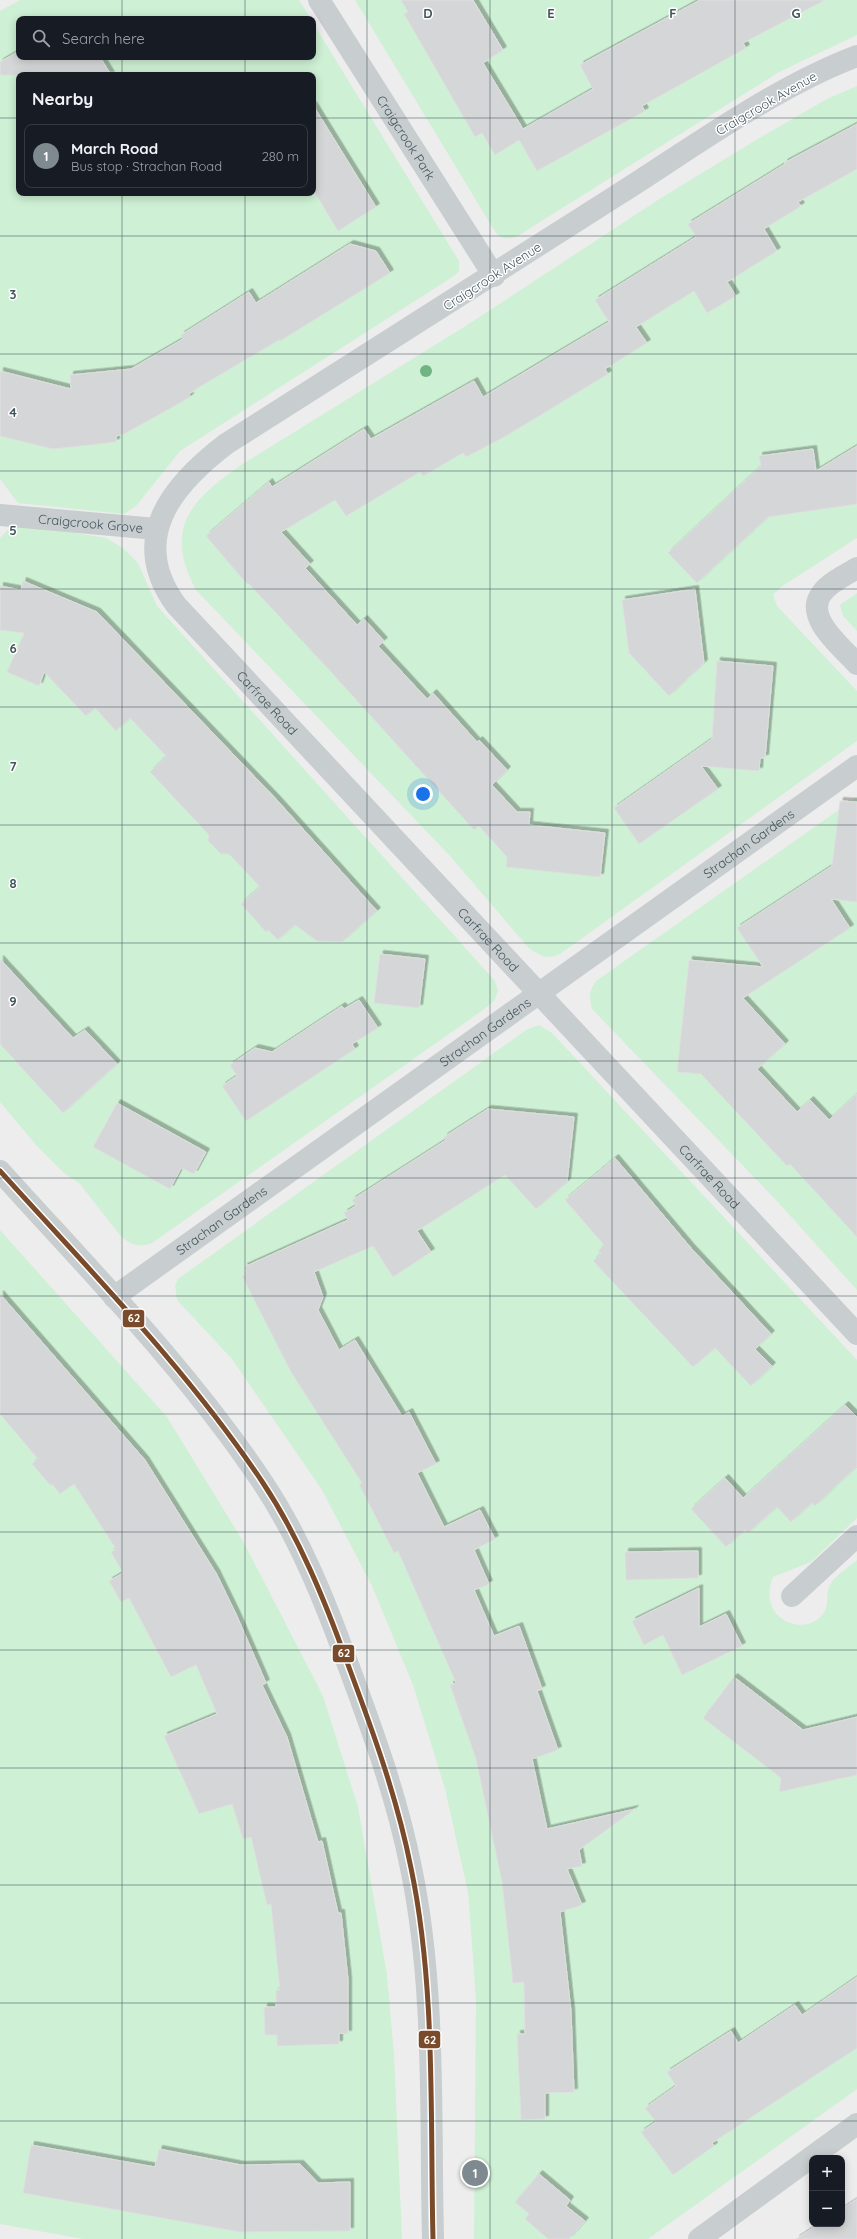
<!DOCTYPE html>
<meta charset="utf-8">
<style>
:root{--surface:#171b24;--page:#20242c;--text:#f1f3f6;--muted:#9ea1a6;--line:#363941;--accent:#7e8a8f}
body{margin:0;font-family:Quicksand,sans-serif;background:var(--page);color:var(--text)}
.controls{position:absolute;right:12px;bottom:12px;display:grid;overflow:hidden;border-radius:8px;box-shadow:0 2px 10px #0003}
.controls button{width:36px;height:36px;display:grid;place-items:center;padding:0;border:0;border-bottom:1px solid var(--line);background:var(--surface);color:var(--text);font:20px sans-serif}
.you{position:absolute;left:423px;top:794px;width:14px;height:14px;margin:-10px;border:3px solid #fff;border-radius:50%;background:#1a73e8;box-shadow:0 0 0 6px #1a73e833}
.badge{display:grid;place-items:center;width:26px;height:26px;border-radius:50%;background:var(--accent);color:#fff;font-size:13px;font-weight:700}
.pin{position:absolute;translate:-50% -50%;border:2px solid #fff;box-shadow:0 1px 4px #0006}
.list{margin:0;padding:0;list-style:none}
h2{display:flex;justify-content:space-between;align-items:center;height:52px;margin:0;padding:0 16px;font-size:17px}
h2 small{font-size:13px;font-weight:400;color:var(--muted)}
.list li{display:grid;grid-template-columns:26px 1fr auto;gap:12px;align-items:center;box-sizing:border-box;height:64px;margin:0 8px 8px;padding:0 8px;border:1px solid var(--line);border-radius:8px}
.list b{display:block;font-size:15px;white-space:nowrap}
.list p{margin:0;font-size:13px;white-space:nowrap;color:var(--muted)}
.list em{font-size:13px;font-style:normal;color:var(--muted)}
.icon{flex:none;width:22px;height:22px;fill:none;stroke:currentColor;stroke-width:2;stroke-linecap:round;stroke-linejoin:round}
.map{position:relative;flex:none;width:857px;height:2239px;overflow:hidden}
.search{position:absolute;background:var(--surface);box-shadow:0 2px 10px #0003;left:16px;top:16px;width:300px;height:44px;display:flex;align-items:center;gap:10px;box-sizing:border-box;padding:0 14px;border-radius:8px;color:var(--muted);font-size:15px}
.panel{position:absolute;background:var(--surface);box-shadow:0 2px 10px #0003;left:16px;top:72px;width:300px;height:124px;border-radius:8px}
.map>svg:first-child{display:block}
.green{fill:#cef0d4;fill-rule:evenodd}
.building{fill:#d5d6d7;stroke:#dfdfe0;filter:url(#shadow)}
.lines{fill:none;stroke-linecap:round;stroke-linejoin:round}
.minor{stroke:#c8cdcf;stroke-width:22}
.bus-1-casing{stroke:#fff;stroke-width:8}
.bus-1{stroke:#7a4b2a;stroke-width:5}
.tree{fill:#72b384}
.grid{fill:none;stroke:#42555c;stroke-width:1;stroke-opacity:0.55}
.labels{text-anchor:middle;stroke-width:3;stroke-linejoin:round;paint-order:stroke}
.street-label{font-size:13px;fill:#42555c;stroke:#fff}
.grid-label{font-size:13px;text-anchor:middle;font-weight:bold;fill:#42555c;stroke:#fff;stroke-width:3;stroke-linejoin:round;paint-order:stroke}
.line-badge{stroke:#fff;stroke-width:1.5}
.badge-label{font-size:11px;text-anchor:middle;font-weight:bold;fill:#fff}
</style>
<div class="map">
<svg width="857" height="2239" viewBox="0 0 857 2239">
<defs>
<filter id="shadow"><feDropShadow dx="3.5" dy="-3.5" stdDeviation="0" flood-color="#0004"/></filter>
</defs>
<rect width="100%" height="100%" fill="#eeeded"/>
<g class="green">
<path d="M20 0H299L311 19H19V57H313V23L459 261V271L454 276 180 451 136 506 124 514 18 503 0 479V11ZM19 75H313V193H19Z"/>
<path d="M355 0H857V35L779 72 516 237C506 240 500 239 494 230Z"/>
<path d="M857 86V538L781 587 773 595 777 606 857 691V741L560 954C547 960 539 956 528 947L450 856 196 590C163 528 191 500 241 465L464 327 661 198 761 137 827 99Z"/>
<path d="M14 523 106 538 123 548 138 563 157 606 487 972 495 981 498 991 494 1001 483 1010 152 1243C139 1248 130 1245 120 1235L80 1184 64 1173 37 1146 0 1102V538Z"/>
<polygon points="857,593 857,631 843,616 840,605"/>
<path d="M857 797V1290L776 1200 592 1009C589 997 589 991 596 981Z"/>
<path d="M539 1025 552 1033 857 1360V1518L811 1562 773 1577C769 1587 768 1597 772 1607 781 1626 809 1632 823 1614 830 1606 825 1593 830 1585 833 1578 851 1565 857 1560V2089L648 2239H474L476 1999 468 1892 445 1789 413 1685 372 1586 322 1490 232 1359 177 1300 175 1285 178 1279 526 1030Z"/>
<polygon points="0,1230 167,1417 244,1543 323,1696 358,1807 387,1975 394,2055 402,2239 83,2239 0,2224"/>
</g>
<g class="building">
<polygon points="401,0 473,0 503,50 483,63 523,129 593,89 580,65 700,0 825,0 743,43 746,48 642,106 645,111 537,171 519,140 495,155 482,133 475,137 404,14 408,12"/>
<polygon points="19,51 19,57 100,57 111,75 0,75 0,62"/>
<polygon points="313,105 376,207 338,231 313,190"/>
<polygon points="857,124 857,169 798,202 801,206 764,229 777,251 727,282 736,296 707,313 694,291 636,327 647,343 605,369 608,374 506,436 466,457 463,453 423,476 420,472 346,516 335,500 281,532 310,564 305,568 357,625 364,619 384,641 378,646 427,699 433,693 477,742 479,740 507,770 492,785 517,812 530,812 529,825 605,833 600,877 506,867 507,857 479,826 474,830 332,673 248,583 247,584 206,536 269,482 272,487 364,429 371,439 474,381 483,397 609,322 595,300 696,237 688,224 785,164 784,163"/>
<polygon points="350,244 376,251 390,273 280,341 279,340 201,386 189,394 190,397 171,408 124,434 116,436 116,442 53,449 0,436 0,371 71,389 70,375 131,369 183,339 181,335 249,292 256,303"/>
<polygon points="857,446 857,504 768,517 697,583 668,553 761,466 759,456 813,449 816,471"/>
<polygon points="23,581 97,612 276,799 377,911 342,942 317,941 295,925 278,940 268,930 266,932 241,904 260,887 229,854 221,854 208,841 209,835 150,772 166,756 130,718 116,731 95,708 86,716 44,672 39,686 7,672 24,633 0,630 0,586 21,590"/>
<polygon points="695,589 704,663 669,696 629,653 622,600"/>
<polygon points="717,661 773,666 765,758 760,758 759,771 701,766 718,789 639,844 614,808 712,739"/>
<polygon points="840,801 857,802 857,902 831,899 850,928 743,998 785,1044 757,1069 797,1112 810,1100 829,1120 857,1094 857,1237 790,1164 787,1166 701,1074 677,1072 689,960 763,967 737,928 832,866"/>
<polygon points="380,954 425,959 419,1008 374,1003"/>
<polygon points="0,959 73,1038 85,1030 117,1064 63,1113 0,1044"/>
<polygon points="359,1000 378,1028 352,1044 355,1049 246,1121 222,1086 237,1076 230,1065 255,1048 272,1052 342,1006 344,1009"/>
<polygon points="117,1103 206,1152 194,1174 181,1168 170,1189 93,1147"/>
<polygon points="488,1109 574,1117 567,1182 536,1209 505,1175 417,1231 431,1252 393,1277 373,1246 314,1272 323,1297 318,1310 339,1350 355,1340 402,1416 409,1412 436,1464 417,1473 444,1527 480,1510 495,1539 474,1550 489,1584 474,1590 494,1636 519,1626 542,1689 537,1691 558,1750 532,1759 547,1829 635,1809 579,1850 582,1866 567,1869 582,1905 560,1912 571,2011 574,2092 545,2093 545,2119 521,2120 517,2034 525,2034 524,1982 513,1983 502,1882 476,1759 450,1685 456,1683 398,1551 394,1553 359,1484 362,1483 291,1372 242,1276 247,1274 244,1267 348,1220 344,1213 356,1206 352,1200 446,1140 444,1137"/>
<polygon points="615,1158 691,1248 771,1334 755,1349 772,1366 751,1386 715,1348 693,1367 593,1261 601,1254 598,1251 604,1245 565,1200"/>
<polygon points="0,1294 145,1460 216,1573 236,1614 266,1683 262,1685 287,1737 318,1842 322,1841 338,1913 341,1913 348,1980 348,2034 339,2033 339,2044 277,2046 277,2035 265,2035 264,2007 276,2007 276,1990 280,1990 271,1904 267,1905 251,1837 243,1839 232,1804 199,1814 164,1736 217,1714 196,1665 171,1677 129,1598 121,1602 109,1581 123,1573 111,1552 116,1549 74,1484 60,1494 52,1484 51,1486 32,1464 38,1459 0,1414"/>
<polygon points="845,1405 857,1417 857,1466 815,1506 812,1503 791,1522 777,1507 748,1533 745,1530 726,1547 691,1509 725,1478 743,1498"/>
<polygon points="698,1551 698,1578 626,1580 625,1552"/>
<polygon points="699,1588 699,1627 726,1614 742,1646 682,1675 663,1635 644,1645 632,1621"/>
<polygon points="734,1677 803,1730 857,1717 857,1775 779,1792 781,1778 703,1718"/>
<polygon points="857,1977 857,2048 712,2143 714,2146 673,2175 641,2132 656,2122 645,2108 676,2086 667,2072 731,2031 738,2043 795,2005 802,2015"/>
<polygon points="31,2145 155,2167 159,2149 241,2165 300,2164 318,2183 350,2182 350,2231 240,2232 23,2193"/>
<polygon points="539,2174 570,2200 566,2206 585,2221 569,2239 548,2239 525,2219 529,2214 515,2202"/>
<polygon points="857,2199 857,2239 796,2239 819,2224 842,2224 842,2209"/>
</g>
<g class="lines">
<g class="minor">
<path id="s1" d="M319 0 494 276"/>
<path id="s2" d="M857 56C775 87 693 147 619 194 488 278 357 362 226 444 171 486 128 539 176 605L857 1334"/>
<path id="s3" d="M0 515 156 529"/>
<path d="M857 568C846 575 830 582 822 593 803 617 842 647 857 664"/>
<path d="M0 1171C90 1271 188 1370 263 1483 299 1537 325 1601 347 1662 372 1729 397 1797 411 1868 436 1987 430 2118 433 2239"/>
<path id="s4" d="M114 1297 857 766"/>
<polyline points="792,1596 857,1536"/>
<polyline points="699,2239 857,2124"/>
</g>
<g class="bus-1-casing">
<path id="bus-1" d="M0 1171C90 1271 188 1370 263 1483 299 1537 325 1601 347 1662 372 1729 397 1797 411 1868 436 1987 430 2118 433 2239"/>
</g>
<use href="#bus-1" class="bus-1"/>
</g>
<circle class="tree" cx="426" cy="371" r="6"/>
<path class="grid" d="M122 0V19M245 0V19M367 0V2239M490 0V2239M612 0V2239M735 0V2239M122 57V75M245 57V75M0 118H19M313 118H857M122 193V2239M245 193V2239M0 236H857M0 354H857M0 471H857M0 589H857M0 707H857M0 825H857M0 943H857M0 1061H857M0 1178H857M0 1296H857M0 1414H857M0 1532H857M0 1650H857M0 1768H857M0 1885H857M0 2003H857M0 2121H857"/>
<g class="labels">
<g class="street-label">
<text transform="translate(766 103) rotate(-30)" y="5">Craigcrook Avenue</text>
<text dy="5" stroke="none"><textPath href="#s1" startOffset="163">Craigcrook Park</textPath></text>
<text transform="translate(492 276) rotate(-33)" y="5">Craigcrook Avenue</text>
<text dy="5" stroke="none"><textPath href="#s3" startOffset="91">Craigcrook Grove</textPath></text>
<text dy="5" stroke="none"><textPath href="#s2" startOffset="1067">Carfrae Road</textPath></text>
<text dy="5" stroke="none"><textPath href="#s4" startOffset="780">Strachan Gardens</textPath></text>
<text dy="5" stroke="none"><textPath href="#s2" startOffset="1391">Carfrae Road</textPath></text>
<text dy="5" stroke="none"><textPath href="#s4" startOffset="456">Strachan Gardens</textPath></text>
<text dy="5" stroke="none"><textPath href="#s2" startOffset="1715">Carfrae Road</textPath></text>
<text dy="5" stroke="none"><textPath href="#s4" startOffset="132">Strachan Gardens</textPath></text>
</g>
</g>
<g class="grid-label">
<text x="428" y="18">D</text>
<text x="551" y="18">E</text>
<text x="673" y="18">F</text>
<text x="796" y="18">G</text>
<text x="13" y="299">3</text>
<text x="13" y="417">4</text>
<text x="13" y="535">5</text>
<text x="13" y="653">6</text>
<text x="13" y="771">7</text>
<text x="13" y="888">8</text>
<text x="13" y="1006">9</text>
</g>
<g class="line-badge">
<rect x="122" y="1309" width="23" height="19" rx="4" fill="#7a4b2a"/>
<rect x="332" y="1644" width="23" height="19" rx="4" fill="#7a4b2a"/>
<rect x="418" y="2030" width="23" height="19" rx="4" fill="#7a4b2a"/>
</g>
<g class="badge-label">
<text x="134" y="1322">62</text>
<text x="344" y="1657">62</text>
<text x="430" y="2044">62</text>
</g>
</svg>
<div class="controls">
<button>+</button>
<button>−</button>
</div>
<div class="you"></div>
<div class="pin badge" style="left:475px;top:2173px">1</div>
<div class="search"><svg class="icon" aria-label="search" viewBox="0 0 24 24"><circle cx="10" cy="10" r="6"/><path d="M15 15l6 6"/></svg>Search here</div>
<section class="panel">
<h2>Nearby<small></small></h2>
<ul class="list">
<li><span class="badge">1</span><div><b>March Road</b><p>Bus stop · Strachan Road</p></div><em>280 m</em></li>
</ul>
</section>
</div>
